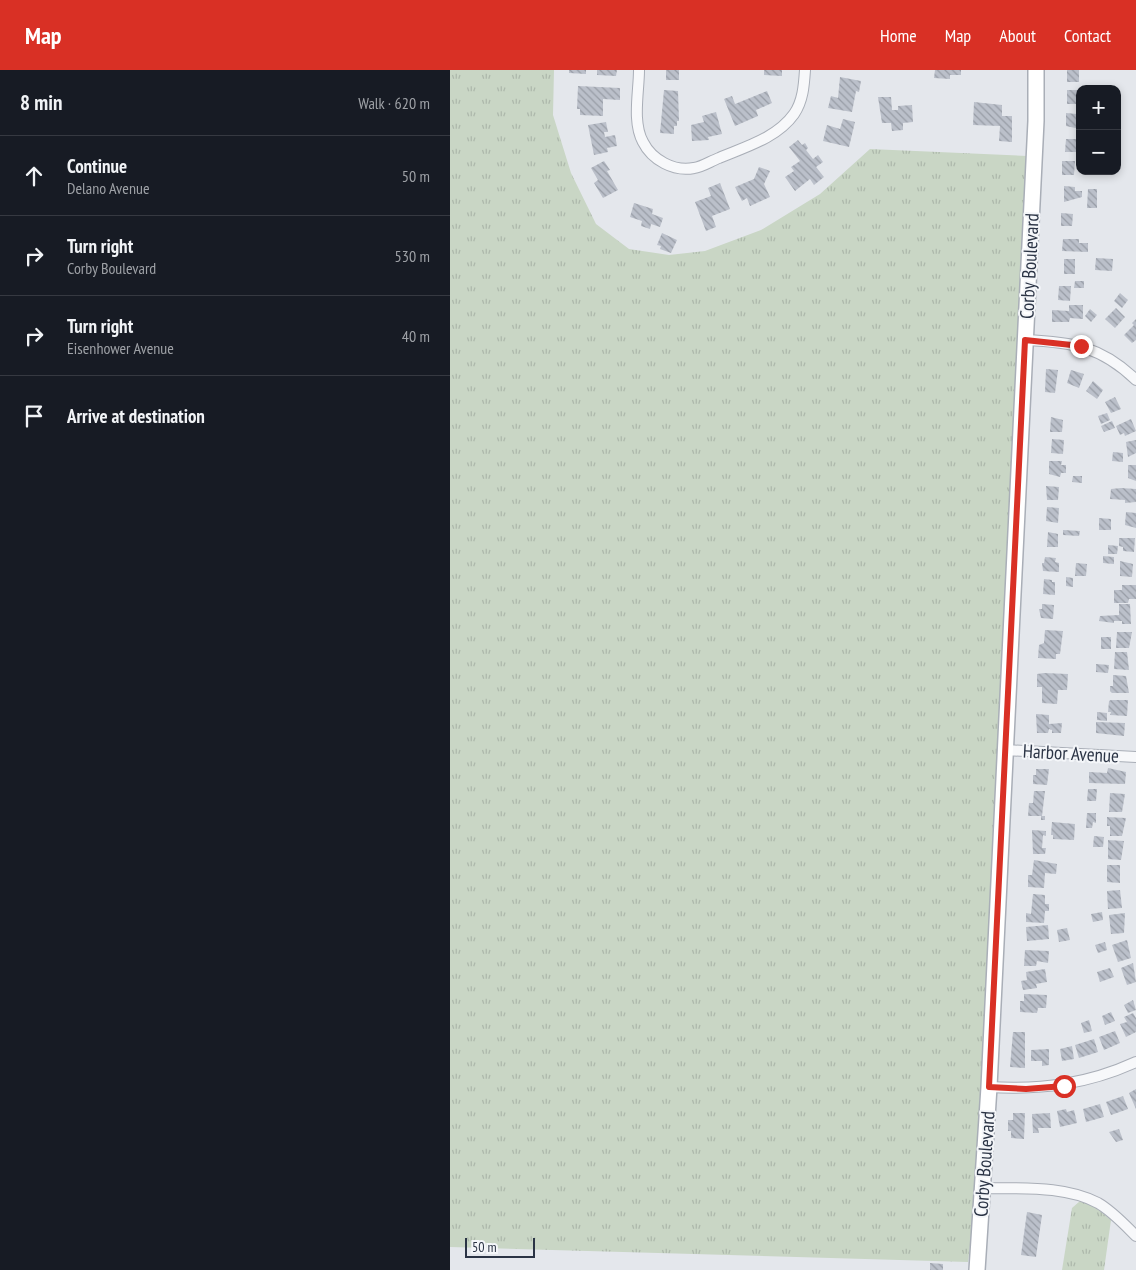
<!DOCTYPE html>
<meta charset="utf-8">
<style>
:root{--surface:#171b24;--page:#20242c;--text:#f1f3f6;--muted:#9ea1a6;--line:#363941;--accent:#d93025}
body{margin:0;font-family:"PT Sans Narrow",sans-serif;background:var(--page);color:var(--text)}
.controls{position:absolute;right:15px;top:15px;display:grid;overflow:hidden;border-radius:10px;box-shadow:0 2px 8px #0003}
.controls button{width:45px;height:45px;display:grid;place-items:center;padding:0;border:0;border-bottom:1px solid var(--line);background:var(--surface);color:var(--text);font:25px sans-serif}
.scale{position:absolute;left:15px;bottom:12px;width:70px;box-sizing:border-box;padding-left:5px;border:2px solid #2b3445;border-top:0;font-size:14px;line-height:18px;white-space:nowrap;color:#2b3445;-webkit-text-stroke:4px #f4f6f9;paint-order:stroke}
.stop{position:absolute;width:15px;height:15px;margin:-11px;border:4px solid #d93025;border-radius:50%;background:#fff}
.stop.end{background:#d93025;border-color:#fff;box-shadow:0 1px 5px #0008}
.list{margin:0;padding:0;list-style:none}
h2{display:flex;justify-content:space-between;align-items:center;height:65px;margin:0;padding:0 20px;font-size:21px}
h2 small{font-size:16px;font-weight:400;color:var(--muted)}
.list li{display:grid;grid-template-columns:32px 1fr auto;gap:15px;align-items:center;box-sizing:border-box;height:80px;padding:0 20px;border-top:1px solid var(--line)}
.list b{display:block;font-size:19px;white-space:nowrap}
.list p{margin:0;font-size:16px;white-space:nowrap;color:var(--muted)}
.list em{font-size:16px;font-style:normal;color:var(--muted)}
.icon{flex:none;width:28px;height:28px;fill:none;stroke:currentColor;stroke-width:2;stroke-linecap:round;stroke-linejoin:round}
.map{position:relative;flex:none;width:686px;height:1200px;overflow:hidden}
header{display:flex;align-items:center;gap:30px;box-sizing:border-box;height:70px;padding:0 25px;background:var(--accent);color:#fff}
header strong{font-size:24px}
nav{display:flex;gap:28px;margin-inline-start:auto;font-size:18px}
main{display:flex}
aside{flex:1;background:var(--surface)}
.map>svg:first-child{display:block}
.grass{fill:url(#grass-tufts)}
.building{fill:url(#building-back-hatch)}
.lines{fill:none;stroke-linecap:round;stroke-linejoin:round}
.street-casing{stroke:#a9aeb7;stroke-width:12}
.secondary-casing{stroke:#a9aeb7;stroke-width:18}
.street{stroke:#f7f8fa;stroke-width:10}
.secondary{stroke:#fff;stroke-width:15}
.route{stroke:#d93025;stroke-width:6}
.labels{text-anchor:middle;stroke-width:4;stroke-linejoin:round;paint-order:stroke}
.street-label{font-size:19px;fill:#2b3445;stroke:#f4f6f9}
</style>
<header>
<strong>Map</strong>
<nav><a>Home</a><a>Map</a><a>About</a><a>Contact</a></nav>
</header>
<main>
<aside>
<h2>8 min<small>Walk · 620 m</small></h2>
<ul class="list">
<li><svg class="icon" aria-label="ahead" viewBox="0 0 24 24"><path d="M12 20V5M6 11l6-6 6 6"/></svg><div><b>Continue</b><p>Delano Avenue</p></div><em>50 m</em></li>
<li><svg class="icon" aria-label="right" viewBox="0 0 24 24"><path d="M7 20v-9h11M14 6l5 5-5 5"/></svg><div><b>Turn right</b><p>Corby Boulevard</p></div><em>530 m</em></li>
<li><svg class="icon" aria-label="right" viewBox="0 0 24 24"><path d="M7 20v-9h11M14 6l5 5-5 5"/></svg><div><b>Turn right</b><p>Eisenhower Avenue</p></div><em>40 m</em></li>
<li><svg class="icon" aria-label="arrive" viewBox="0 0 24 24"><path d="M6 21V4h12l-3 4 3 4H6"/></svg><div><b>Arrive at destination</b></div></li>
</ul>
</aside>
<div class="map">
<svg width="686" height="1200" viewBox="0 0 686 1200">
<defs>
<pattern id="grass-tufts" width="24" height="20" patternUnits="userSpaceOnUse" patternTransform="scale(1.25)"><rect width="24" height="20" fill="#c9d6c5"/><path d="M3 7l-1-3M5 7V3M7 7l1-3M15 17l-1-3M17 17v-4M19 17l1-3" fill="none" stroke="#adb8ab"/></pattern>
<pattern id="building-back-hatch" width="6" height="6" patternUnits="userSpaceOnUse" patternTransform="scale(1.25)"><rect width="6" height="6" fill="#bbc0ca"/><path d="M-1 5l2 2M0 0l6 6M5-1l2 2" fill="none" stroke="#989da6"/></pattern>
</defs>
<rect width="100%" height="100%" fill="#e4e7ec"/>
<g class="grass">
<polygon points="0,0 104,0 103,45 121,103 146,154 179,179 219,185 255,181 311,160 370,124 420,79 577,86 527,1117 518,1192 0,1177"/>
<polygon points="630,1131 644,1136 661,1150 654,1200 612,1200 622,1138"/>
</g>
<g class="building">
<polygon points="119,0 136,0 136,4 119,3"/>
<polygon points="147,0 167,0 166,6 147,5"/>
<rect x="216" y="0" width="13" height="10"/>
<polygon points="314,0 332,0 332,6 314,5"/>
<polygon points="485,0 511,0 511,5 500,5 500,9 484,8"/>
<rect x="617" y="0" width="12" height="12"/>
<polygon points="390,7 411,11 409,22 406,21 402,42 378,38 381,26 388,28"/>
<polygon points="128,16 170,18 170,30 153,29 153,46 130,45 130,39 127,39"/>
<polygon points="214,20 228,21 229,51 227,51 227,56 224,56 224,64 210,63"/>
<rect x="617" y="20" width="13" height="14"/>
<polygon points="317,21 322,33 306,40 308,46 285,56 274,29 282,26 285,34"/>
<polygon points="428,27 441,27 442,40 448,40 448,36 462,35 463,52 453,53 453,60 442,61 441,53 432,53"/>
<polygon points="524,32 552,35 552,46 562,46 562,72 549,71 550,56 523,55"/>
<polygon points="266,42 272,64 258,67 259,70 242,71 241,55 254,52 252,46"/>
<polygon points="616,43 627,44 627,48 630,48 630,59 616,56"/>
<polygon points="393,49 405,52 399,77 373,71 377,55 390,59"/>
<polygon points="156,52 158,62 154,62 155,67 165,65 167,76 157,78 158,82 144,85 138,55"/>
<polygon points="616,69 629,69 629,82 615,82"/>
<polygon points="348,70 352,75 355,73 358,78 356,80 363,89 368,85 373,92 366,97 374,107 364,115 360,109 345,121 335,107 344,101 341,97 350,91 339,77"/>
<polygon points="154,91 160,100 157,101 168,120 153,128 144,113 148,110 141,98"/>
<polygon points="612,91 625,91 624,105 612,105"/>
<polygon points="309,97 320,101 314,114 320,127 300,136 297,128 292,131 285,117 304,109"/>
<polygon points="270,113 280,139 262,146 266,157 256,161 245,132 261,126 258,118"/>
<polygon points="614,116 625,117 625,121 632,121 632,127 614,132"/>
<polygon points="638,119 647,119 647,138 637,138"/>
<polygon points="184,133 203,139 202,144 213,148 210,157 201,154 200,159 191,156 192,151 180,147"/>
<polygon points="611,143 623,144 622,156 611,156"/>
<polygon points="212,163 227,170 221,183 210,179 211,176 207,175"/>
<polygon points="613,169 629,169 629,173 638,173 638,182 612,181"/>
<polygon points="646,188 663,189 662,201 645,200"/>
<rect x="614" y="189" width="11" height="15"/>
<polygon points="625,211 634,211 634,218 624,218"/>
<polygon points="609,216 621,216 620,231 608,230"/>
<polygon points="670,223 678,230 672,238 664,231"/>
<polygon points="619,235 633,235 633,249 620,248 619,252 602,252 602,240 619,241"/>
<polygon points="666,238 675,247 665,258 655,249"/>
<polygon points="640,239 647,245 641,252 635,246"/>
<polygon points="686,249 686,270 682,273 674,265 684,255 682,253"/>
<polygon points="596,299 608,300 605,323 595,322"/>
<polygon points="621,300 634,304 629,318 617,313"/>
<polygon points="643,311 653,320 647,329 636,321"/>
<polygon points="665,327 671,339 661,343 655,332"/>
<polygon points="657,343 660,350 651,354 648,346"/>
<polygon points="601,347 613,350 612,362 600,362"/>
<polygon points="681,349 686,361 675,366 674,363 670,365 666,356"/>
<polygon points="662,351 665,358 654,362 651,356"/>
<polygon points="602,369 614,370 613,384 601,383"/>
<polygon points="686,370 686,383 678,387 676,372"/>
<polygon points="663,382 673,383 673,392 662,391"/>
<polygon points="599,391 612,391 611,395 616,395 616,403 611,403 610,407 599,404"/>
<polygon points="678,395 686,395 686,411 678,408"/>
<polygon points="623,406 632,406 632,413 622,412"/>
<polygon points="596,416 609,417 608,430 597,430"/>
<polygon points="671,418 686,419 686,432 675,433 675,430 660,429 661,419"/>
<polygon points="597,437 609,438 608,453 596,451"/>
<polygon points="676,442 686,443 686,458 675,455"/>
<polygon points="649,448 661,449 661,460 649,460"/>
<polygon points="613,460 630,461 629,466 613,465"/>
<polygon points="598,462 608,464 608,477 597,477"/>
<polygon points="669,468 685,468 684,482 673,481 673,477 669,476"/>
<polygon points="658,475 668,476 667,484 658,484"/>
<polygon points="653,486 664,487 664,494 653,493"/>
<polygon points="595,487 606,488 605,492 609,493 609,502 593,501 592,493 594,493"/>
<polygon points="670,491 683,494 682,507 670,506"/>
<polygon points="626,493 637,494 636,506 625,506"/>
<polygon points="616,507 623,508 623,517 616,516"/>
<polygon points="594,509 602,510 602,512 605,512 605,525 593,524"/>
<polygon points="672,515 686,515 686,529 679,529 678,533 664,533 664,520 672,520"/>
<polygon points="592,534 604,535 603,549 591,548 589,539 592,539"/>
<polygon points="669,534 680,534 681,554 672,554 672,551 664,551 664,553 649,551 650,546 669,545"/>
<polygon points="595,560 613,561 610,584 606,584 606,589 588,588 589,575 594,573"/>
<polygon points="667,562 682,562 679,578 666,578"/>
<rect x="651" y="567" width="10" height="12"/>
<polygon points="665,582 677,582 679,600 664,599"/>
<polygon points="646,594 659,595 658,603 646,602"/>
<polygon points="594,603 618,604 617,620 608,620 607,634 592,633 592,617 587,617 587,604"/>
<polygon points="663,605 676,606 679,623 662,623 660,621 660,616 663,616"/>
<polygon points="661,630 678,630 677,646 660,645 661,642 658,642 659,631"/>
<polygon points="647,642 657,643 657,651 647,650"/>
<polygon points="586,644 599,645 599,654 612,653 611,663 602,663 602,660 599,659 598,663 587,663"/>
<polygon points="646,652 675,653 674,666 646,663"/>
<polygon points="658,698 676,702 675,714 639,713 639,702 657,703"/>
<polygon points="586,699 599,699 597,715 583,714 583,705 586,705"/>
<polygon points="638,719 647,719 646,731 637,731"/>
<polygon points="584,721 595,721 592,746 595,746 595,750 591,750 591,746 578,746 579,733 583,733"/>
<polygon points="660,723 675,724 672,742 659,742"/>
<polygon points="637,743 646,743 646,753 643,752 642,758 636,758"/>
<polygon points="657,747 676,748 672,766 660,766 660,756 657,756"/>
<polygon points="602,752 625,754 624,770 603,769 603,765 601,765"/>
<polygon points="582,760 596,761 596,766 593,765 592,778 596,778 595,784 583,784"/>
<polygon points="644,766 654,767 653,777 643,777"/>
<polygon points="658,770 674,771 671,790 658,789"/>
<polygon points="584,790 607,794 606,804 595,803 594,818 578,817 578,805 582,805"/>
<polygon points="657,795 670,795 670,813 657,812"/>
<polygon points="670,820 672,838 658,839 657,821"/>
<polygon points="583,824 595,825 595,834 599,834 599,841 595,841 594,853 576,852 576,843 581,844"/>
<polygon points="652,842 653,850 643,852 641,844"/>
<polygon points="675,843 674,863 661,864 659,845"/>
<polygon points="598,855 599,869 577,871 576,857"/>
<polygon points="617,858 620,870 609,872 607,860"/>
<polygon points="677,870 681,888 668,892 662,875"/>
<polygon points="655,872 657,880 648,883 645,875"/>
<polygon points="575,880 599,881 598,893 587,891 586,896 574,896"/>
<polygon points="683,893 686,912 677,915 671,898"/>
<polygon points="660,898 664,907 650,912 647,902"/>
<polygon points="595,899 597,912 586,914 587,918 573,920 571,911 577,910 576,902"/>
<polygon points="574,924 597,925 596,938 588,938 587,943 570,942 570,931 574,931"/>
<polygon points="683,930 686,940 678,943 674,935"/>
<polygon points="661,942 665,951 655,955 652,946"/>
<polygon points="683,943 686,948 686,962 676,967 670,954 677,952 674,947"/>
<polygon points="639,950 642,961 634,963 631,953"/>
<polygon points="665,961 670,973 654,980 649,967"/>
<polygon points="563,962 575,962 575,998 560,997"/>
<polygon points="644,969 648,982 629,988 625,975"/>
<polygon points="622,976 624,989 612,991 610,979"/>
<polygon points="599,979 599,995 592,996 592,991 581,991 581,980"/>
<polygon points="686,1019 686,1039 679,1023"/>
<polygon points="673,1026 678,1039 661,1045 656,1032"/>
<polygon points="650,1034 654,1047 636,1052 633,1039"/>
<polygon points="616,1039 617,1042 624,1040 627,1053 610,1057 607,1041"/>
<polygon points="563,1043 575,1043 574,1069 561,1068 561,1061 558,1061 558,1050 563,1050"/>
<polygon points="600,1043 601,1058 588,1058 589,1063 583,1063 582,1044"/>
<polygon points="669,1059 673,1070 666,1072 659,1062"/>
<polygon points="577,1142 592,1145 586,1187 571,1185"/>
<polygon points="480,1193 493,1194 493,1200 480,1200"/>
</g>
<g class="lines">
<g class="street-casing">
<g id="street">
<path d="M189 0C189 22 182 52 193 72 202 90 224 102 244 98 252 97 261 91 269 88 295 77 327 68 344 44 353 31 354 15 355 0"/>
<path d="M575 270C622 272 651 276 686 310"/>
<polyline points="555,680 686,687"/>
<path d="M539 1017C592 1020 638 1014 686 992"/>
<path d="M533 1118C570 1119 614 1115 648 1133 662 1141 674 1154 686 1166"/>
</g>
</g>
<g class="secondary-casing">
<polyline id="secondary" points="527,1200 539,1017 586,51 586,0"/>
</g>
<use href="#street" class="street"/>
<use href="#secondary" class="secondary"/>
</g>
<g class="lines">
<polyline class="route" points="614,1016 576,1019 539,1017 575,270 631,276"/>
</g>
<g class="labels">
<g class="street-label">
<text transform="translate(579 196) rotate(-87)" y="7">Corby Boulevard</text>
<text transform="translate(621 683) rotate(3)" y="7">Harbor Avenue</text>
<text transform="translate(534 1094) rotate(-86)" y="7">Corby Boulevard</text>
</g>
</g>
</svg>
<div class="controls">
<button>+</button>
<button>−</button>
</div>
<div class="scale">50 m</div>
<div class="stop" style="left:614px;top:1016px"></div>
<div class="stop end" style="left:631px;top:276px"></div>
</div>
</main>
